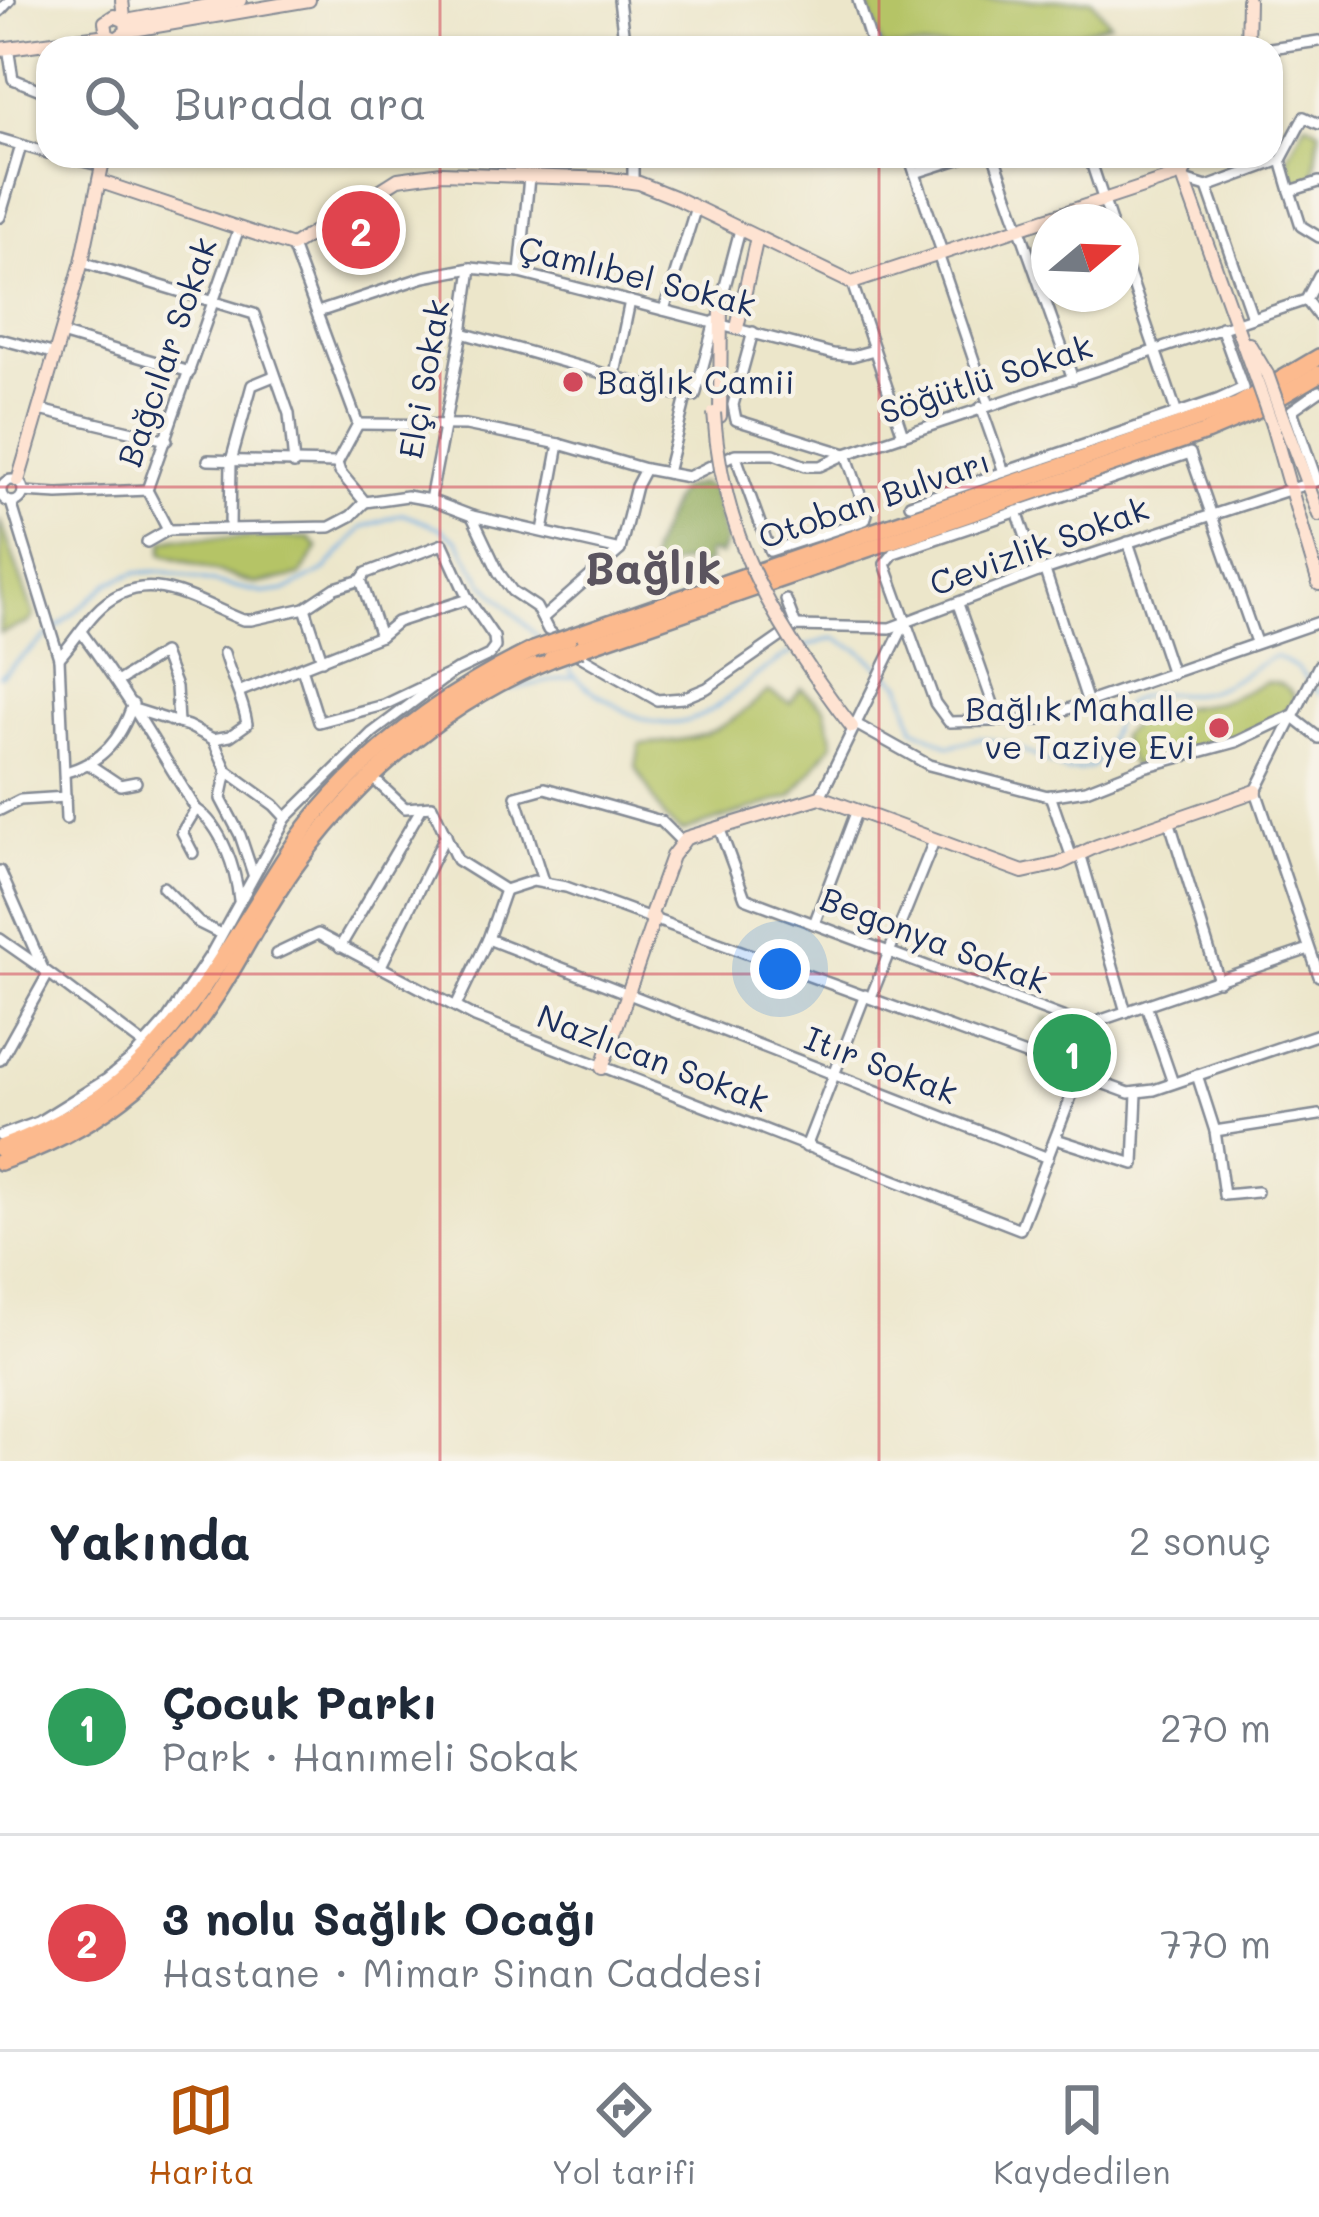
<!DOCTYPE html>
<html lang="tr">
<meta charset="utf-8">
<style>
:root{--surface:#fff;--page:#f6f6f7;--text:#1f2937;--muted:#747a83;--line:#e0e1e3;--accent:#b45309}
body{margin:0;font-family:Mali,sans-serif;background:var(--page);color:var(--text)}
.compass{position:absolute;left:1031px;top:204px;width:108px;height:108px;border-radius:50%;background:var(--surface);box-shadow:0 3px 9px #0004;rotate:71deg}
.you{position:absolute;left:780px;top:969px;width:42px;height:42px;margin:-30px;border:9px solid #fff;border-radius:50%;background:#1a73e8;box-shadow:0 0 0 18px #1a73e833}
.badge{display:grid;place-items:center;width:78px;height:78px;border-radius:50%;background:var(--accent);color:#fff;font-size:39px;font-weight:700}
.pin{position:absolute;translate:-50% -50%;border:6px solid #fff;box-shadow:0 3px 12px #0006}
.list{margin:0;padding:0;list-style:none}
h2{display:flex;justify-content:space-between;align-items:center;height:156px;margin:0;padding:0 48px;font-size:51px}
h2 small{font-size:39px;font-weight:400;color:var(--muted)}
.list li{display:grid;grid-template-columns:78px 1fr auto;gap:36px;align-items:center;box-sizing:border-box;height:216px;padding:0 48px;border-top:3px solid var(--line)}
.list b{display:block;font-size:45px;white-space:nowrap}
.list p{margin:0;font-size:39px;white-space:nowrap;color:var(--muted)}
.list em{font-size:39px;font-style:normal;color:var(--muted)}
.icon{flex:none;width:66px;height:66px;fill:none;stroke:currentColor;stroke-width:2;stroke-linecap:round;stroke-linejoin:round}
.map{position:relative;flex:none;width:1319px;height:1461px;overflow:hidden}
.search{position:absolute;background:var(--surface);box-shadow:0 3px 9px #0004;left:36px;right:36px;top:36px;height:132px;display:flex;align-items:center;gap:30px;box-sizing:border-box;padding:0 42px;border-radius:36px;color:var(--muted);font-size:45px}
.sheet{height:588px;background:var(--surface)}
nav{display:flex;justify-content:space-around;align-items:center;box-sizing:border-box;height:168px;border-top:3px solid var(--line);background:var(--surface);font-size:33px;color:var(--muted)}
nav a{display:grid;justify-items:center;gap:6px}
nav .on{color:var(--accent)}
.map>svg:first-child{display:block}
.green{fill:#b5c466;stroke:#687a62;stroke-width:3}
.forest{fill:#90aa5b;stroke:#566c5c;stroke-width:3}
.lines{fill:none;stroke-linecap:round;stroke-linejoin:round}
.stream{stroke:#71aee3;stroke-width:3}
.street-casing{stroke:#848a94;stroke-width:14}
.secondary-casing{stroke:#848a94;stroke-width:16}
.highway-casing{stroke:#848a94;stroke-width:20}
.street{stroke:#fff;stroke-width:9}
.secondary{stroke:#fee3d2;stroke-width:12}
.highway{stroke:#fcba8e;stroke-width:15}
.secondary-bridge-casing{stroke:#848a94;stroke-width:16;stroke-linecap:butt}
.highway-bridge-casing{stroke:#848a94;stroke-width:20;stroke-linecap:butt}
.secondary-bridge{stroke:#fee3d2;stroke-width:12}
.highway-bridge{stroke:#fcba8e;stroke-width:15}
.grid{fill:none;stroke:#d1495b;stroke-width:3;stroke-opacity:0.55}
.poi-dot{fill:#d1495b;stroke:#f7f3e8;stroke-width:4.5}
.labels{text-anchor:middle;stroke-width:9;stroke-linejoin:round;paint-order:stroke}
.street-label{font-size:33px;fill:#1b2f5e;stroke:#f7f3e8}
.poi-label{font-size:33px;fill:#1b2f5e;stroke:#f7f3e8;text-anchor:start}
.district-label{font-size:45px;font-weight:bold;fill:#5b545f;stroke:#f7f3e8}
</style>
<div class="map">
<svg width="1319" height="1461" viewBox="0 0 1319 1461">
<rect width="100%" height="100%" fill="#f7f3e8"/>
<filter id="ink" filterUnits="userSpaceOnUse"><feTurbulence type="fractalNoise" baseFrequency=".00833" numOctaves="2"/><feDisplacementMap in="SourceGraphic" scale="24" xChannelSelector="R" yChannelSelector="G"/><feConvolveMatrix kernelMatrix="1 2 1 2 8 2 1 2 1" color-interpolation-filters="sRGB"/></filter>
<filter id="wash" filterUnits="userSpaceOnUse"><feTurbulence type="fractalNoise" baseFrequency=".004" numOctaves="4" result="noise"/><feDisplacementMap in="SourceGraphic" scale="48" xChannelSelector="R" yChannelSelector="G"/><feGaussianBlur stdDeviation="2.7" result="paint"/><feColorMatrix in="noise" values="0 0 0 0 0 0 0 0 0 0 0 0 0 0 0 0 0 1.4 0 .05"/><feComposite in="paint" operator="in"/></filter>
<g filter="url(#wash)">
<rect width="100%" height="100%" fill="#ece6ca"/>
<g class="green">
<polygon points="866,0 1092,0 1110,23 1029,48 882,48"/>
<polygon points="1306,122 1319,130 1314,181 1300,185 1293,182 1288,156"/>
<polygon points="0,519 34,616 28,623 0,633"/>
<polygon points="176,538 309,538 318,548 300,576 255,584 162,554 164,541"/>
<path d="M1265 682C1279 682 1287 684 1295 697L1285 714 1235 737 1132 766 1120 736C1152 703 1179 711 1219 702 1235 698 1250 689 1265 682Z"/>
<path d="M801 688 825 708 833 743 792 796 681 832 665 819 636 767 640 744C703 740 720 734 768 691L790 703Z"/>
<polygon points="1046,1017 1070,1026 1090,1066 1036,1048"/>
</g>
<polygon class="forest" points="701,483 713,489 726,542 720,555 711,552 707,554 709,562 695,568 685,561 650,573 651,552 675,496 680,489"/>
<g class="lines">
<g class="stream">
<path d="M801 648 834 638 859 650 901 684 914 728 950 746 979 738 1008 743 1068 772 1092 767C1110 745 1110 728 1122 709 1137 687 1172 695 1192 694 1222 693 1248 669 1275 656L1297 668 1319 693"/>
<path d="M566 663C575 683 595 692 614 704 698 759 727 684 792 653"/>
<polyline points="0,676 109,583 135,573 162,571 263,593 287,590 325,570 363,527 402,514 440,528 458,541 483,582 539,638"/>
<polyline points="506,690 572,677"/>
</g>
</g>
</g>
<g filter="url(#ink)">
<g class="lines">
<g class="street-casing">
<g id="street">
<polyline points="619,0 625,48"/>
<polyline points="858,0 873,48"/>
<polyline points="0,11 10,0"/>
<polyline points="8,47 13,79 48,93"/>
<polyline points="1270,48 1319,41"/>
<polyline points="0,139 48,153"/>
<polyline points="62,156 103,166"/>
<polyline points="633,156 633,182"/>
<polyline points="909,156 942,252"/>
<polyline points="994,156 1073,379"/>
<polyline points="1089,156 1111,222"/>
<polyline points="1281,160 1290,191 1319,182"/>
<polyline points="915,173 968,156"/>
<polyline points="1184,180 1207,187 1281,160 1304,117 1319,124"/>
<polyline points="1207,187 1252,317"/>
<polyline points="1290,191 1301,226 1319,237"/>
<polyline points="0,217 21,146"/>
<polyline points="292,246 358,424 337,463"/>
<polyline points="1121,250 1177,414"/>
<polyline points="938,254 989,405"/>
<polyline points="82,262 254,314 289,414 294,464"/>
<polyline points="520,273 529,177"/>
<polyline points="852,283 903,435"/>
<polyline points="1306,300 1319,317"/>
<polyline points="720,305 740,230"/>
<polyline points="664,310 696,207"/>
<polyline points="318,312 424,277 471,268 520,273 833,354 852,356 874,350"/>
<polyline points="753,332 733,405 736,420 846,454 1306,300 1319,275"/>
<polyline points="462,333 686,397 695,396 715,321"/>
<polyline points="61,334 190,372"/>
<polyline points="0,339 56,354"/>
<polyline points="615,374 630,301"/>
<polyline points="981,407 1004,472"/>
<polyline points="40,410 167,440"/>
<polyline points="358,424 466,425 559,444 645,469 688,477 735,454 774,454 806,466 820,466 846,454 867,514 865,520 770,551 735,454"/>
<polyline points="208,460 337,463"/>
<polyline points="337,463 340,472 365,502 407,496 430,500 472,516 620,550"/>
<polyline points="667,473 686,397"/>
<circle cx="12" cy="491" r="11"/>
<polyline points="1317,481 1292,410 1319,391"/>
<polyline points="147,490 238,231"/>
<polyline points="147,490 168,530 330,527 351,516 365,502"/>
<polyline points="23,492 58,494 147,490"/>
<polyline points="430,500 462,333 471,268"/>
<polyline points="11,502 59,658 66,819"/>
<polyline points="910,504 1217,400 1243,388 1221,327"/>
<polyline points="1017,511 1038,572"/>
<polyline points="472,516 499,573 512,591 536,607 548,630 560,641"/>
<polyline points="230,528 231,461 252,385 274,376"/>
<polyline points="543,531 559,444"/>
<polyline points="147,542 168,530"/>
<polyline points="1128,542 1172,674"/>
<polyline points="1045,571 1088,703"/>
<polyline points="786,600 796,626"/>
<polyline points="958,604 998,718"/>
<polyline points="305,608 322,660"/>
<polyline points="544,617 620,550 636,486 645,469"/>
<path d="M82 633C124 690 159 749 196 809 222 826 236 870 239 900"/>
<polyline points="1256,642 1190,453 894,553 885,564 935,703 949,722 1036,720 1319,622"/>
<polyline points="573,652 657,700 683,698 707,688 796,626 890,628 1038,572 1319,480"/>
<path d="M59 658C72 644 82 627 95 613 143 562 192 600 243 620H251L305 608 335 588 361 580"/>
<polyline points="1319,665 1256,791 1319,976"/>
<polyline points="302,668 319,722 384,705 489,655 495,647 494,637 468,599 443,544 366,573 361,580 380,636"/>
<polyline points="117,682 163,653 176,687 178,723"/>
<polyline points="241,691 380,636 397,622 468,599"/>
<polyline points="137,710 188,726 213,739 227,771 274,805 286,818"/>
<polyline points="1291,716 1319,738"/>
<polyline points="854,723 929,765 1048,796 1086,790 1144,767 1236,742 1291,716"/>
<path d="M213 739 230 736 247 724C243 697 231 679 224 653"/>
<polyline points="90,765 120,785 136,782"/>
<polyline points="227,771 221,799 240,835 253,874"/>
<path d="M66 772C104 761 120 740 133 704"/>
<polyline points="377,782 405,808 432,806 457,860 505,890"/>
<polyline points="1050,795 1072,858"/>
<polyline points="820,797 905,623"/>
<polyline points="0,810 20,800 66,797"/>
<polyline points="1169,820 1219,981"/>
<polyline points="719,827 745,898 1073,1021 1078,1028 1309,949"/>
<polyline points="193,853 182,832 196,809"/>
<polyline points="1080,853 1126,1012"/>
<polyline points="0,871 43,969 144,1045"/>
<polyline points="543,881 516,796 545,788 661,821 682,842"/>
<polyline points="163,887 199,923 221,934"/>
<polyline points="505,890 533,881 566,887 1129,1093 1154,1090 1319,1034"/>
<polyline points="814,924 857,810"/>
<polyline points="0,939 43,969"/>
<polyline points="488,939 1048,1158"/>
<polyline points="340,947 421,809"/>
<polyline points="276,954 318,934 475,1017 1020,1229 1079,1076"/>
<polyline points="380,968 446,834"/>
<polyline points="871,997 934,841"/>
<polyline points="1146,1005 1173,1083"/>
<polyline points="456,1006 488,939 505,890"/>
<polyline points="1078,1028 1099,1076 1097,1082"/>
<polyline points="0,1060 48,974"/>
<polyline points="1197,1075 1215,1131 1224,1195 1257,1192"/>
<polyline points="1215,1131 1319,1115"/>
<polyline points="0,1136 38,1122 107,1079 133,1058 167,1020 211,954 286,818 372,733 456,670"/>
<polyline points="1056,1139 1134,1164 1137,1093"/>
<polyline points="806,1147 865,995"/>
</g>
</g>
<g class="secondary-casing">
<g id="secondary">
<polyline points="122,0 124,18"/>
<polyline points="126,21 127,31 116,39 107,35 105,22 114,16 126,21 240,0"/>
<polyline points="127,31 309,0"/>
<polyline points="1247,48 1248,0"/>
<polyline points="0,49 107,35"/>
<polyline points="1182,174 1256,380"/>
<polyline points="101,182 292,246 398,179 442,173 610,179 639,183 674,197 852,283 1182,174 1195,156"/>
<polyline points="737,328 757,237"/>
<polyline points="1249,344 1267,374"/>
<polyline points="720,416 721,302"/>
<polyline points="1283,419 1319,515"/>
<polyline points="1272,425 1288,481"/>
<polyline points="18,481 82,262 104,156"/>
<polyline points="1291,490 1319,584"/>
<polyline points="839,710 852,727"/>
<polyline points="650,917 672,856 686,838 820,797 1023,872 1059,864 1097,846 1256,791"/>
<polyline points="602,1068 654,918"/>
</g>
</g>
<g class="highway-casing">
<g id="highway">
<polyline points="569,637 1238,405 1319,357"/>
<polyline points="581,648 1206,432 1256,411 1319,374"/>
<path d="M0 1148C134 1100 182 1023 254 908 275 874 295 839 321 809 380 740 452 690 533 650"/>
<path d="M0 1162C92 1132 166 1075 218 993 246 949 268 902 299 861 365 772 448 701 551 659"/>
</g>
</g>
<use href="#street" class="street"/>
<use href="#secondary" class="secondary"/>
<use href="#highway" class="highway"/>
<g class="secondary-bridge-casing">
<g id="secondary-bridge">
<polyline points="1267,374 1283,419"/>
<polyline points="1256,380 1272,425"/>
<path d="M714 413C722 535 769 614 839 710"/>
</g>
</g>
<g class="highway-bridge-casing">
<g id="highway-bridge">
<polyline points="533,650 569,637"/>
<polyline points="551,659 581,648"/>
</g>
</g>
<use href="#secondary-bridge" class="secondary-bridge"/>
<use href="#highway-bridge" class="highway-bridge"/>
</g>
</g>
<path class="grid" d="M440 0V48M879 0V48M440 156V1461M879 156V1461M0 487H1319M0 974H1319"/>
<g class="poi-dot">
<circle cx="573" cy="382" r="12"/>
<circle cx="1219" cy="728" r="12"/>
</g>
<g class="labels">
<g class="street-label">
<text transform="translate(637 276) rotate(14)" y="12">Çamlıbel Sokak</text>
<text transform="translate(167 352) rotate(-71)" y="12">Bağcılar Sokak</text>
<text transform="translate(424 379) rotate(-80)" y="12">Elçi Sokak</text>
<text transform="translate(986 379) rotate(-18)" y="12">Söğütlü Sokak</text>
<text transform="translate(874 499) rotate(-19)" y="12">Otoban Bulvarı</text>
<text transform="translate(1039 546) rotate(-20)" y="12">Cevizlik Sokak</text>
<text transform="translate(934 940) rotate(21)" y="12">Begonya Sokak</text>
<text transform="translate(653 1058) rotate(21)" y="12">Nazlıcan Sokak</text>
<text transform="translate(881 1065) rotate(21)" y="12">Itır Sokak</text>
</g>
<g class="poi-label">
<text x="597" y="394">Bağlık Camii</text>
<text x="1195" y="721" text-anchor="end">Bağlık Mahalle<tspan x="1195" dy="38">ve Taziye Evi</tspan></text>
</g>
<g class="district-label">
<text x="653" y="584">Bağlık</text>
</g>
</g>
</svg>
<svg class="compass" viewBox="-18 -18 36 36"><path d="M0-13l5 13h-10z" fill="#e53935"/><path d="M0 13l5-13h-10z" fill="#747a83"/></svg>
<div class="you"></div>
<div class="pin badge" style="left:1072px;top:1053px;background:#2e9e5b">1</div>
<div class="pin badge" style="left:361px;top:230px;background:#e0444e">2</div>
<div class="search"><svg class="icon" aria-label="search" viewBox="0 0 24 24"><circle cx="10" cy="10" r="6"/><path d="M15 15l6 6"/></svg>Burada ara</div>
</div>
<section class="sheet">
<h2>Yakında<small>2 sonuç</small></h2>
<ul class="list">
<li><span class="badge" style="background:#2e9e5b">1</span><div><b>Çocuk Parkı</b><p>Park · Hanımeli Sokak</p></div><em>270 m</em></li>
<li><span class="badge" style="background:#e0444e">2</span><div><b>3 nolu Sağlık Ocağı</b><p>Hastane · Mimar Sinan Caddesi</p></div><em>770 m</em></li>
</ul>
</section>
<nav>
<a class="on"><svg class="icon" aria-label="map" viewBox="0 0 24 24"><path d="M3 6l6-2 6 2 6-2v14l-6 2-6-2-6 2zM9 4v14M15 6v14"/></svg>Harita</a>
<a><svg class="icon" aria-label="directions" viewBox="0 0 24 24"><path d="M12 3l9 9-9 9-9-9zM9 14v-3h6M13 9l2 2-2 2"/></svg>Yol tarifi</a>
<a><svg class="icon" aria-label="saved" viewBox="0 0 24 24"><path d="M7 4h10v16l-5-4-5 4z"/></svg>Kaydedilen</a>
</nav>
